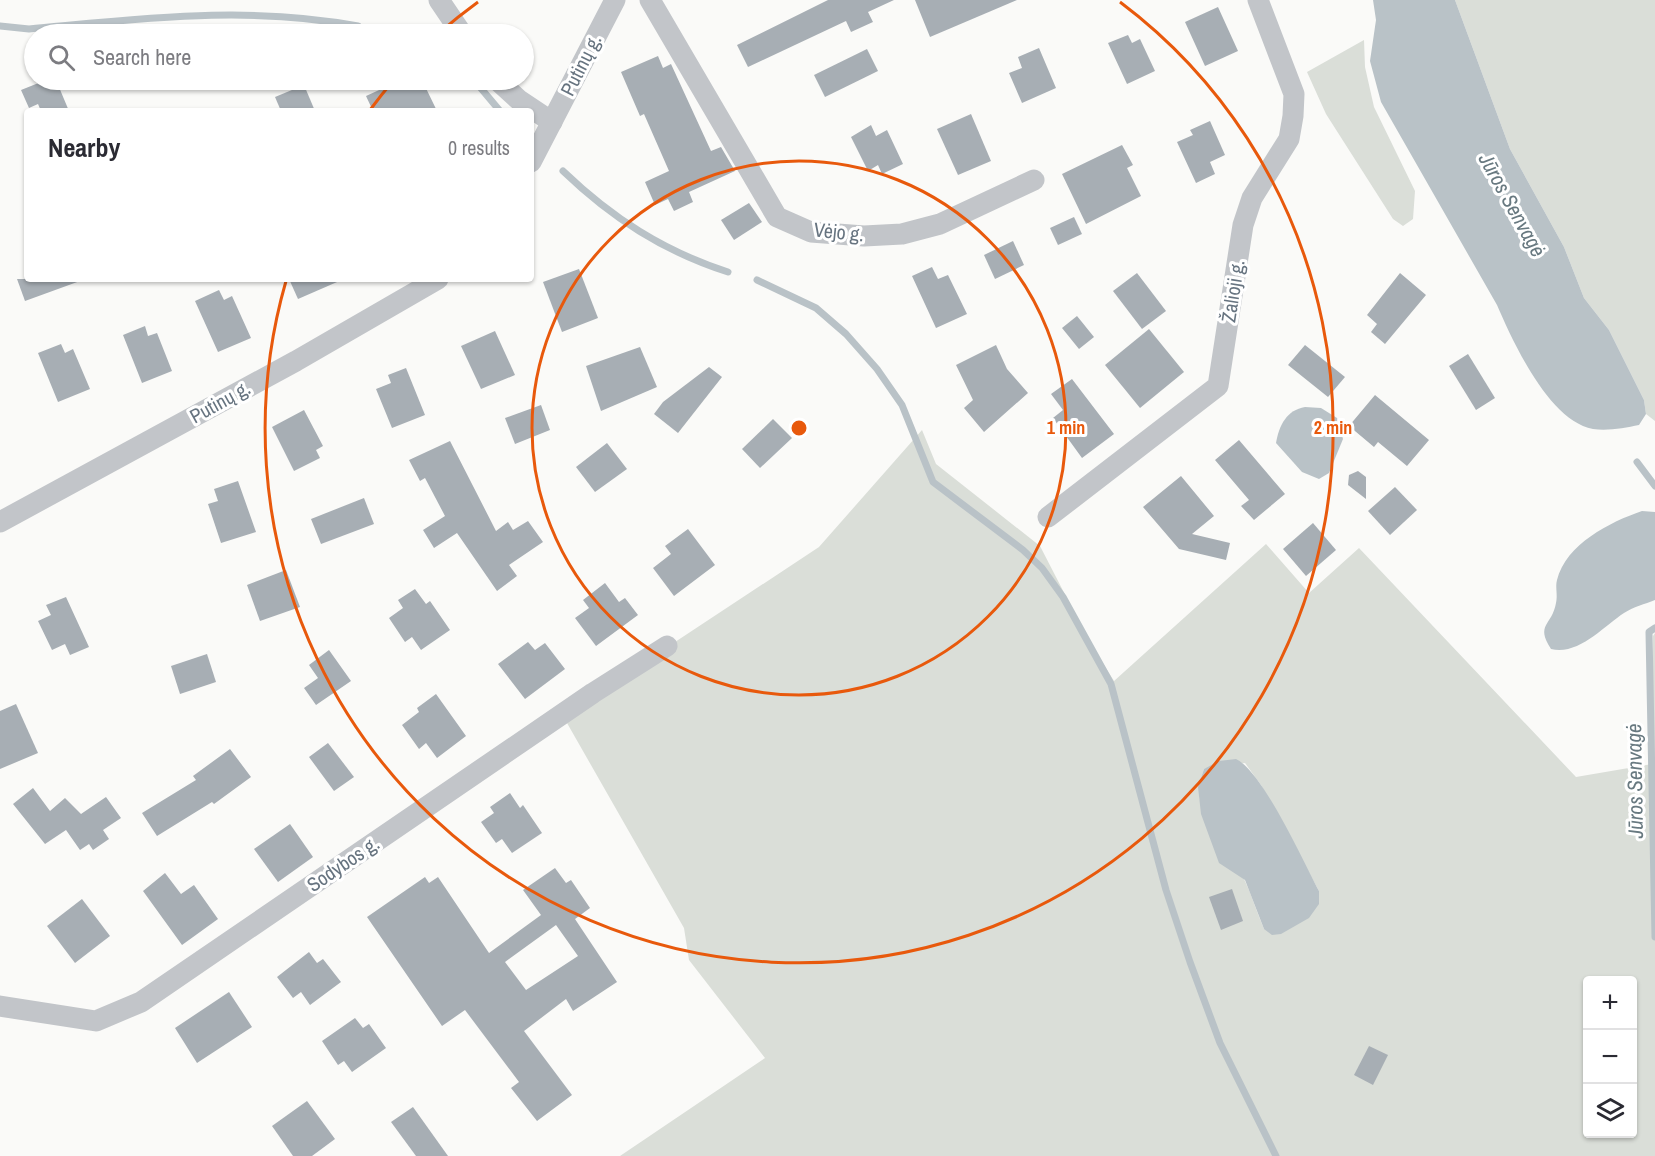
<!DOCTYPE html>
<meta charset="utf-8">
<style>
:root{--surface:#fff;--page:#f7f7f7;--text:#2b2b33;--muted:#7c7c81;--line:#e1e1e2}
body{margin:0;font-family:"Archivo Narrow",sans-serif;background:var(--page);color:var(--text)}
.controls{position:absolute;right:18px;bottom:18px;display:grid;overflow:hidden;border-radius:6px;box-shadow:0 2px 4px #0004}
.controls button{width:54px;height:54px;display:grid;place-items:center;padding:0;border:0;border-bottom:2px solid var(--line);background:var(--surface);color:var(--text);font:30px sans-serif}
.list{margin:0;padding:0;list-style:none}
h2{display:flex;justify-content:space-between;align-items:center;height:78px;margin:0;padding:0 24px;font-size:26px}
h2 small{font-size:20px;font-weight:400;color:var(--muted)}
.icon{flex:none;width:33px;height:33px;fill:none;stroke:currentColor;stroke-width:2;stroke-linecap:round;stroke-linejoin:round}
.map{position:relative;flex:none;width:1655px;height:1156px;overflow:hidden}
.search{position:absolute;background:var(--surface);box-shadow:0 2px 4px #0004;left:24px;top:24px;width:510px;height:66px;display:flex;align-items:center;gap:15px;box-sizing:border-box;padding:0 21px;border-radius:33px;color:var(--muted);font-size:22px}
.panel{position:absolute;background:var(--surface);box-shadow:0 2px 4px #0004;left:24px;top:108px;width:510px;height:174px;border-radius:6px}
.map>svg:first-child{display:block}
.green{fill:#daded8;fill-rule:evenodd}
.water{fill:#b9c2c7}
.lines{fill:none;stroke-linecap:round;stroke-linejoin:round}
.stream{stroke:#b9c2c7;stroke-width:7}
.building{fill:#a7aeb4;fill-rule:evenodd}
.minor{stroke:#c2c5c9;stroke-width:21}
.ring{fill:none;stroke:#e8590c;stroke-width:3}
.labels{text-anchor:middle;stroke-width:6;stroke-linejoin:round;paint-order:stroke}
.street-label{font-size:20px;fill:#677480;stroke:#fff}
.water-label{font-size:21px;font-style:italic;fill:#687980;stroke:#fff}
.centre{fill:#e8590c;stroke:#fff;stroke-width:3}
.ring-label{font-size:18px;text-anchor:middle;font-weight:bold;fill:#e8590c;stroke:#fff;stroke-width:6;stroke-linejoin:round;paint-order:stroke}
</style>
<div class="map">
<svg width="1655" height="1156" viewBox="0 0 1655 1156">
<rect width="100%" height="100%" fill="#fafaf8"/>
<g class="green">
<polygon points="1455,0 1655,0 1655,421 1646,414 1644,400 1609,330 1584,298 1564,247 1510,149"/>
<polygon points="1364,40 1365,67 1374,107 1415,191 1413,219 1403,226 1393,219 1326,114 1307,72"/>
<path d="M922 430 936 464 1040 546 1089 641 1114 681 1266 544 1309 593 1359 548 1576 777 1652 764 1653 636 1655 633V1156H620L765 1058 689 960 684 928 563 716 819 547ZM1245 763 1261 785 1319 891 1264 929C1257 913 1252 896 1245 881 1226 840 1186 820 1204 769ZM1588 980H1632V1134H1588Z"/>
</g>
<g class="water">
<path d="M1373 0H1455L1510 149 1564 247 1584 298 1609 330 1644 400 1646 414 1639 425C1625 428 1608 431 1593 429 1549 421 1513 342 1497 305L1381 102 1370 61 1376 20Z"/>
<path d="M1305 407 1321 408 1337 418 1343 439 1329 473 1319 479 1302 472 1276 443C1279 425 1287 410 1305 407Z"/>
<path d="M1642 511 1655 512V600C1645 604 1633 607 1624 613 1604 626 1578 656 1551 649 1535 624 1552 626 1556 603 1558 595 1555 587 1557 580 1566 544 1610 522 1642 511Z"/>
<path d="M1236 759C1263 772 1303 861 1319 891V904L1309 918 1281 934 1272 935 1264 929 1245 880 1219 863 1201 814 1198 787 1204 769 1219 761Z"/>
</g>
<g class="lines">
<g class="stream">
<path d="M0 26 29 29C140 19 247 5 358 26"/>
<polyline points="385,34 389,34"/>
<polyline points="474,80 500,111"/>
<path d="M563 171C612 218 663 251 728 272"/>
<polyline points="757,280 816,308 846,334 877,369 902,405 933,482 1023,550 1042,568 1063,597 1111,684 1166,890 1190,962 1220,1043 1276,1156"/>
<polyline points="1637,462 1655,486"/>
<polyline points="1655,628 1649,632 1655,937"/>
</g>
</g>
<g class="building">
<polygon points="828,0 894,0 868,12 873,22 851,32 846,21 748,67 737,45"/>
<polygon points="915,0 1017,0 930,37"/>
<polygon points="1218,7 1238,51 1205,66 1185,22"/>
<polygon points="1128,35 1132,43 1140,39 1155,71 1127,84 1108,43"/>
<polygon points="1039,48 1056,88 1022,103 1009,73 1022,68 1018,57"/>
<polygon points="867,49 878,71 825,97 814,75"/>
<polygon points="658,56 663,68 671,64 711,151 721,147 735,171 689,192 693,202 674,211 668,199 655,205 645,182 669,171 644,114 640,116 621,72"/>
<polygon points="46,80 56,80 69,111 41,111 38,104 29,108 21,90"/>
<polygon points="401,80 405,88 422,80 437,111 373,111 366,96"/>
<polygon points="304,85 315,111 281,111 275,97"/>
<polygon points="971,114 991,161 958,175 937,129"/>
<polygon points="1210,121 1225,155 1210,162 1215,174 1196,183 1177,142 1193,135 1190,130"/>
<polygon points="871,125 876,136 887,130 903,164 882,174 878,165 868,171 851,137"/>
<polygon points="1122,145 1133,165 1127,168 1141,196 1086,224 1062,174"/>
<polygon points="749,203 762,222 734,240 721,220"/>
<polygon points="1074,217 1082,234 1058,245 1050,228"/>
<polygon points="1013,241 1024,265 995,279 984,255"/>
<polygon points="932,267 938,279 948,275 967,314 936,328 912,276"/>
<polygon points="579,269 598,318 562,332 543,282"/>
<polygon points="1137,273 1166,311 1142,329 1113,291"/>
<polygon points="1400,273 1426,295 1385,344 1371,332 1377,324 1367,315"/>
<polygon points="17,279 80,279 80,281 25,301"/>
<polygon points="289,279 344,279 298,299"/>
<polygon points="219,290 224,300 232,296 251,338 218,352 195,301"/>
<polygon points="1077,316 1094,337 1079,349 1062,328"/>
<polygon points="145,326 148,336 157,333 172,371 142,383 123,335"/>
<polygon points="1149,329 1184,372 1140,408 1105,365"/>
<polygon points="495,331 515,375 481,389 461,346"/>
<polygon points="61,344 65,353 73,349 90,389 58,402 38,353"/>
<polygon points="996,345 1007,369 1028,393 984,432 964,408 973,400 956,365"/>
<polygon points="1305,345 1345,377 1328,397 1288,365"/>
<polygon points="640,347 657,387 601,411 586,366"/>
<polygon points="1468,354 1495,398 1476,410 1449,366"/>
<polygon points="709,367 722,377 678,433 654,414 663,402"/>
<polygon points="406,368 425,415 392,428 376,389 391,383 388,375"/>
<polygon points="1072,379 1114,434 1082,458 1053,418 1063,410 1051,394"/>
<polygon points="1375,395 1429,440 1407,466 1378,442 1374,447 1349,426"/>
<polygon points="541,405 550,430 515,444 505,418"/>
<polygon points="304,410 323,446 316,450 320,458 294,471 272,427"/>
<polygon points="773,419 792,438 760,468 742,449"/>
<polygon points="1239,440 1285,494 1254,520 1241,506 1249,500 1215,460"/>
<polygon points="450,441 496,531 508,522 513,530 528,521 543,542 509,565 517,576 497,591 457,533 434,548 423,530 445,516 425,478 420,481 409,460"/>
<polygon points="607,443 627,469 595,492 576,467"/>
<polygon points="1358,471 1366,477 1366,499 1348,485 1349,475"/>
<polygon points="1181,476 1214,516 1192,534 1230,543 1226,560 1179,549 1143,507"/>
<polygon points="238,481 256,532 221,543 208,504 218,501 214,489"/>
<polygon points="1395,487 1417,510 1390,535 1368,511"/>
<polygon points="364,498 374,524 321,544 311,519"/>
<polygon points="1313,523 1336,550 1306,576 1283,549"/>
<polygon points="688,529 715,565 674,596 653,568 671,554 665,546"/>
<polygon points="286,570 300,607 260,621 247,585"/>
<polygon points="605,583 619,602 625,598 638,615 596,646 575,618 589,608 583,600"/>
<polygon points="415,589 426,604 430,601 450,630 421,650 412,637 405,642 389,618 403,608 398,600"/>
<polygon points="66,597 89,647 70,655 65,644 52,650 38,621 51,615 46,605"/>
<polygon points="528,642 535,650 545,643 565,669 525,699 498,664"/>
<polygon points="329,650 351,681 316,705 304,688 318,678 309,665"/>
<polygon points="207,654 216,682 180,694 171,666"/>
<polygon points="436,694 466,736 437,758 426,743 419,749 402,725 419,712 417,708"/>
<polygon points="16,704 38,753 0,769 0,711"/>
<polygon points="328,743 354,777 334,791 309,757"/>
<polygon points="230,749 251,777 214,804 212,802 157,836 142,813 196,780 193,776"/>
<polygon points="33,788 50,811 65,798 81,814 106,797 121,818 103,830 109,839 93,850 89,844 80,850 66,830 45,844 13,804"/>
<polygon points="510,793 520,808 523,805 542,833 512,853 502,839 496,843 481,822 494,813 490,807"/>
<polygon points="290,824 313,857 278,882 254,849"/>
<path d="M555 868 566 883 571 880 590 908 575 919 617 982 573 1011 566 999 524 1031 572 1095 537 1121 511 1088 519 1082 465 1010 442 1026 367 917 425 877 429 883 438 877 489 953 541 915 523 890ZM556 925 578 956 526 990 505 962Z"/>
<polygon points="165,873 181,894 194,885 218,919 182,945 143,891"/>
<polygon points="1232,889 1243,921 1221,930 1209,897"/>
<polygon points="82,899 110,936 75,963 47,926"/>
<polygon points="309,952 317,963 323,959 341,982 310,1005 301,992 293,998 277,977"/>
<polygon points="229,992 252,1027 197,1063 175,1028"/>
<polygon points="355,1018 363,1028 369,1024 386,1048 352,1072 344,1061 338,1065 322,1041"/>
<polygon points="1369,1046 1388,1055 1373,1085 1354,1075"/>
<polygon points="307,1101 335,1139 312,1156 293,1156 272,1126"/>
<polygon points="413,1107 448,1156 416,1156 391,1122"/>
</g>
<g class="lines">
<g class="minor">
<polyline points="439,0 462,34"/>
<polyline points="650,0 777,217 811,232 864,236 902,234 940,224 1034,180"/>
<polyline points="497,80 519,100 552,122"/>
<polyline points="531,162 615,0"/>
<polyline points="1048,517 1218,386 1243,225 1252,198 1289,139 1293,116 1294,94 1258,0"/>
<polyline points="0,522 296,361 438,279"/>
<polyline points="0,1006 96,1021 141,1002 593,693 667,646"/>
</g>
</g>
<g class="ring">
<circle cx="799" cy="428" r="267"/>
<path d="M370 110A534 534 0 0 1 393 81M438 34A534 534 0 0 1 478 2M1120 2A534 534 0 1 1 286 281"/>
</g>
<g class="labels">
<g class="street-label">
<text transform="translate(581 65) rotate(-63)" y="7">Putinų g.</text>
<text transform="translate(839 232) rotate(6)" y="7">Vėjo g.</text>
<text transform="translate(1233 291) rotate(-81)" y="7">Žalioji g.</text>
<text transform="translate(220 402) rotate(-29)" y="7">Putinų g.</text>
<text transform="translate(343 864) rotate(-34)" y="7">Sodybos g.</text>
</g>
<g class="water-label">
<text transform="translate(1512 205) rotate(61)" y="7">Jūros Senvagė</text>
<text transform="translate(1635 781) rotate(-91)" y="7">Jūros Senvagė</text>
</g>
</g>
<circle cx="799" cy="428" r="9" class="centre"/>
<g class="ring-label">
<text x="1066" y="434">1 min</text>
<text x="1333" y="434">2 min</text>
</g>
</svg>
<div class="controls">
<button>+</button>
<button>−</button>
<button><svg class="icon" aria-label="layers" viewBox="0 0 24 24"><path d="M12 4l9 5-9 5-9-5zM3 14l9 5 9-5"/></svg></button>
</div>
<div class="search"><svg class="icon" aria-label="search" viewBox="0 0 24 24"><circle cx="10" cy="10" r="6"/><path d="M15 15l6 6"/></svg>Search here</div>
<section class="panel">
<h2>Nearby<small>0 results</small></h2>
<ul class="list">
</ul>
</section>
</div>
